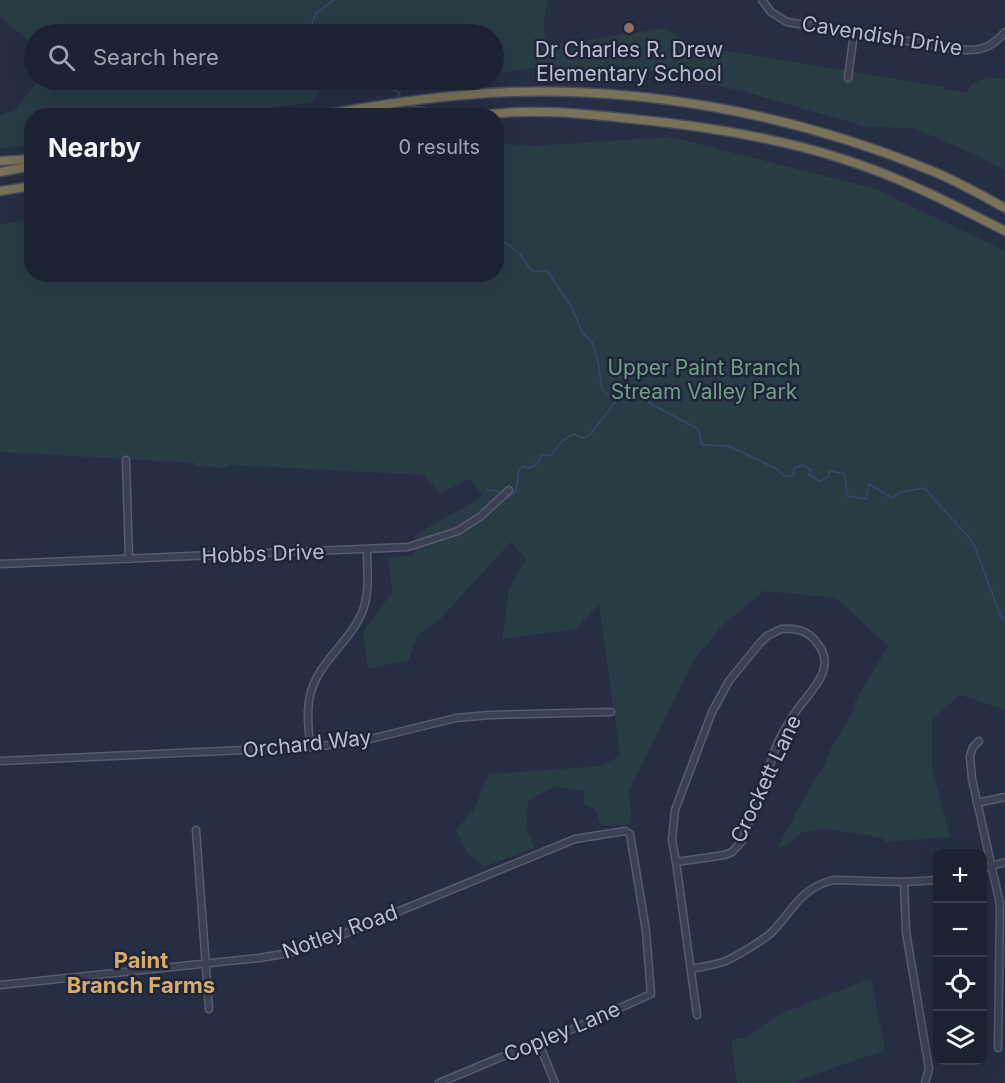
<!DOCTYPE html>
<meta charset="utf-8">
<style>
:root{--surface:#1c2232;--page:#292f3e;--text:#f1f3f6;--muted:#a0a4ac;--line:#3a3f4d}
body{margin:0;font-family:Inter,sans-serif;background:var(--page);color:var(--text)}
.controls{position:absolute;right:18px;bottom:18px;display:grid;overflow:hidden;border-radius:12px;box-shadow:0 6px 24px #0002}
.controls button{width:54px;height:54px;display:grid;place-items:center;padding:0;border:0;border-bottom:2px solid var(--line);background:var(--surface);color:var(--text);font:30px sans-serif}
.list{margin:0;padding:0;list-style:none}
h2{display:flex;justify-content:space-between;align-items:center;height:78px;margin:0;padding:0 24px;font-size:26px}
h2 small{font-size:20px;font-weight:400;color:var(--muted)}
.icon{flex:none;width:33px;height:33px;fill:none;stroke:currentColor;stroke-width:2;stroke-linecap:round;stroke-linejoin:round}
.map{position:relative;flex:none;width:1005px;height:1083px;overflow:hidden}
.search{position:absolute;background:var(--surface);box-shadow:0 6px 24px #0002;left:24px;top:24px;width:480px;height:66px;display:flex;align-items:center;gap:15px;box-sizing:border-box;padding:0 21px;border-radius:33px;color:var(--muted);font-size:22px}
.panel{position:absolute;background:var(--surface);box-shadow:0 6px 24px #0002;left:24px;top:108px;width:480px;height:174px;border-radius:24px}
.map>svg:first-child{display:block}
.green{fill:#283c44}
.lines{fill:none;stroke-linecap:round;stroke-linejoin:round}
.stream{stroke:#3a466a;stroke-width:1.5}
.minor-casing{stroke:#565b6d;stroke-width:9}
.highway-casing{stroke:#454b5d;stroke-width:11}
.minor{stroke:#3b4053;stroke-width:6}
.highway{stroke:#797258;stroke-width:8}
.education-dot{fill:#8d6e63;stroke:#1f2538;stroke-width:2}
.labels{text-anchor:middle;stroke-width:5;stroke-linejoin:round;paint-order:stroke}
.street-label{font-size:21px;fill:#b8bccc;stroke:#1f2538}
.poi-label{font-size:21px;fill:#b8bccc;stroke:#1f2538}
.park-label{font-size:21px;fill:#6f9e82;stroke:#1f2538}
.neighbourhood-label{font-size:22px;font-weight:bold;fill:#d8ac67;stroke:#1f2538}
</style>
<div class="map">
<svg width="1005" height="1083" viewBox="0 0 1005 1083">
<rect width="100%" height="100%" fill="#262e43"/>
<g class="green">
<path d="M0 0H548C543 17 542 30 549 46L664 28 693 45 944 87V89L967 93 970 85 987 77 1005 79V170L974 154 913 128 867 127 742 91 652 72 538 67 494 74V34H34V52L29 41 0 17Z"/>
<polygon points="39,80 329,80 312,102 215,116 32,116 31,145 0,148 0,115 15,110"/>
<polygon points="351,80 469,80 379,89"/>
<polygon points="671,137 876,189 1005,251 1005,710 960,695 932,720 932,767 950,837 885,842 884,838 827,829 803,832 786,845 777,848 809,789 824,767 829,752 855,708 853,705 888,646 836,598 764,591 723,625 693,661 629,791 632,824 600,826 596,810 583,804 584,791 554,786 528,801 527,826 534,848 484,867 467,853 456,830 475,808 488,774 600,766 620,756 599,604 576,629 502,639 509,588 526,559 511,542 440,619 417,635 409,660 368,669 363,633 392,592 388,558 414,555 415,535 483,496 470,479 441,493 423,475 228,465 225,468 195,466 195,463 0,452 0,225 31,218 32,274 496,274 497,141 501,143 531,146"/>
<polygon points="871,978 885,1050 791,1083 737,1083 731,1040 747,1037 778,1015"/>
</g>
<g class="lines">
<g class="stream">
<polyline points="309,34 315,14 334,0"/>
<polyline points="387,80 390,88 400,93 395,100"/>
<polyline points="404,106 424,107 431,113 429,116"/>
<path d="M496 235 520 254 530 269 534 271H547L571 306 582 332 592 342 598 361 602 390C610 396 615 400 625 399L627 388H635L651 404 698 429 702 445 729 446 777 469 784 476H793L794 468 803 465 811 470 809 475 819 481 828 477 830 471 845 474 847 496 866 499 869 484 892 498 901 492 924 488 973 542 1001 617 1005 619"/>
<polyline points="487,490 497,491 500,494"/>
<polyline points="503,498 505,500 516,492 519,469 525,466 527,469 537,464 542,455 551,455 562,441 574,434 582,438 590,435 616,401"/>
</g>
<g class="minor-casing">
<g id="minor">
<path d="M762 0 771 12 787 22 965 50C983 51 994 45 1005 32"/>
<polyline points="848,78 854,33"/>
<polyline points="126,460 129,559"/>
<polyline points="0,564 408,547 458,531 481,516 509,490"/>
<path d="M781 629C796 628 808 630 817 643 838 668 811 690 797 710 791 719 785 728 780 738 775 748 772 761 767 772 759 795 750 818 742 841L732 852 725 855 676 862 672 840 675 810 712 712 729 681 760 643 767 636Z"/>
<polyline points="979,741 973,747 970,756 972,779 1000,904 998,1048"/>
<path d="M310 747C309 731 306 713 310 696 317 662 351 642 363 610 370 591 367 570 367 550"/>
<polyline points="0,761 314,747 366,740 456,718 490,715 611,712"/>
<polyline points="977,803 1005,797"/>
<polyline points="196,830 209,1009"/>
<polyline points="676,862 697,1015"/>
<polyline points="982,869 1005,862"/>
<polyline points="904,882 906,932 929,1069 925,1083"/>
<path d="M691 969C701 967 713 965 723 962 736 957 760 942 771 933 793 911 800 888 833 880L904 882 938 880"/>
<polyline points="0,985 259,958 290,953 329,940 575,839 625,831 630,834 646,931 651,994 539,1044 528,1046 439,1083"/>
<polyline points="539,1044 555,1083"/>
</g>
</g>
<g class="highway-casing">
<g id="highway">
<path d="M317 116C374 105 431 97 488 93 639 84 793 114 932 171 957 181 981 195 1005 208"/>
<path d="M474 116C528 108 580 113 633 119 704 126 775 137 843 159 900 177 952 204 1005 231"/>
<polyline points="0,161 32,159"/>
<polyline points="0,172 32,166"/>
<polyline points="0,191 32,186"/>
</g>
</g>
<use href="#minor" class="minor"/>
<use href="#highway" class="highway"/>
</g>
<circle class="education-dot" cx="629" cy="28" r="6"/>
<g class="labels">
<g class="street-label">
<text transform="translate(882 36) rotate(9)" y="7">Cavendish Drive</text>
<text transform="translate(263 554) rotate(-2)" y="7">Hobbs Drive</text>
<text transform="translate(307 744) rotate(-6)" y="7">Orchard Way</text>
<text transform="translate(766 779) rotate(-65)" y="7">Crockett Lane</text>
<text transform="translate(340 932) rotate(-20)" y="7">Notley Road</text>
<text transform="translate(562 1032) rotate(-23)" y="7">Copley Lane</text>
</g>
<g class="poi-label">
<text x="629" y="57">Dr Charles R. Drew<tspan x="629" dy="24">Elementary School</tspan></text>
</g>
<g class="park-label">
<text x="704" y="375">Upper Paint Branch<tspan x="704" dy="24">Stream Valley Park</tspan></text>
</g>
<g class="neighbourhood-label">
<text x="141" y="968">Paint<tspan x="141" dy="25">Branch Farms</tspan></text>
</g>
</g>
</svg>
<div class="controls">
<button>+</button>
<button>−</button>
<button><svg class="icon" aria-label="locate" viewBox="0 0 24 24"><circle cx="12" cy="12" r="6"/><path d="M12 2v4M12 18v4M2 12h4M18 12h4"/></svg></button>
<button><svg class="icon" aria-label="layers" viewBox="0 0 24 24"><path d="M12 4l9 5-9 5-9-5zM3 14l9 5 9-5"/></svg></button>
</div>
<div class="search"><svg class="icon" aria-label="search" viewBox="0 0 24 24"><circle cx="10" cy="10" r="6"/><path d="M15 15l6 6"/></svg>Search here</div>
<section class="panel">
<h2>Nearby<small>0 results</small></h2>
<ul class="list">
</ul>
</section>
</div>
